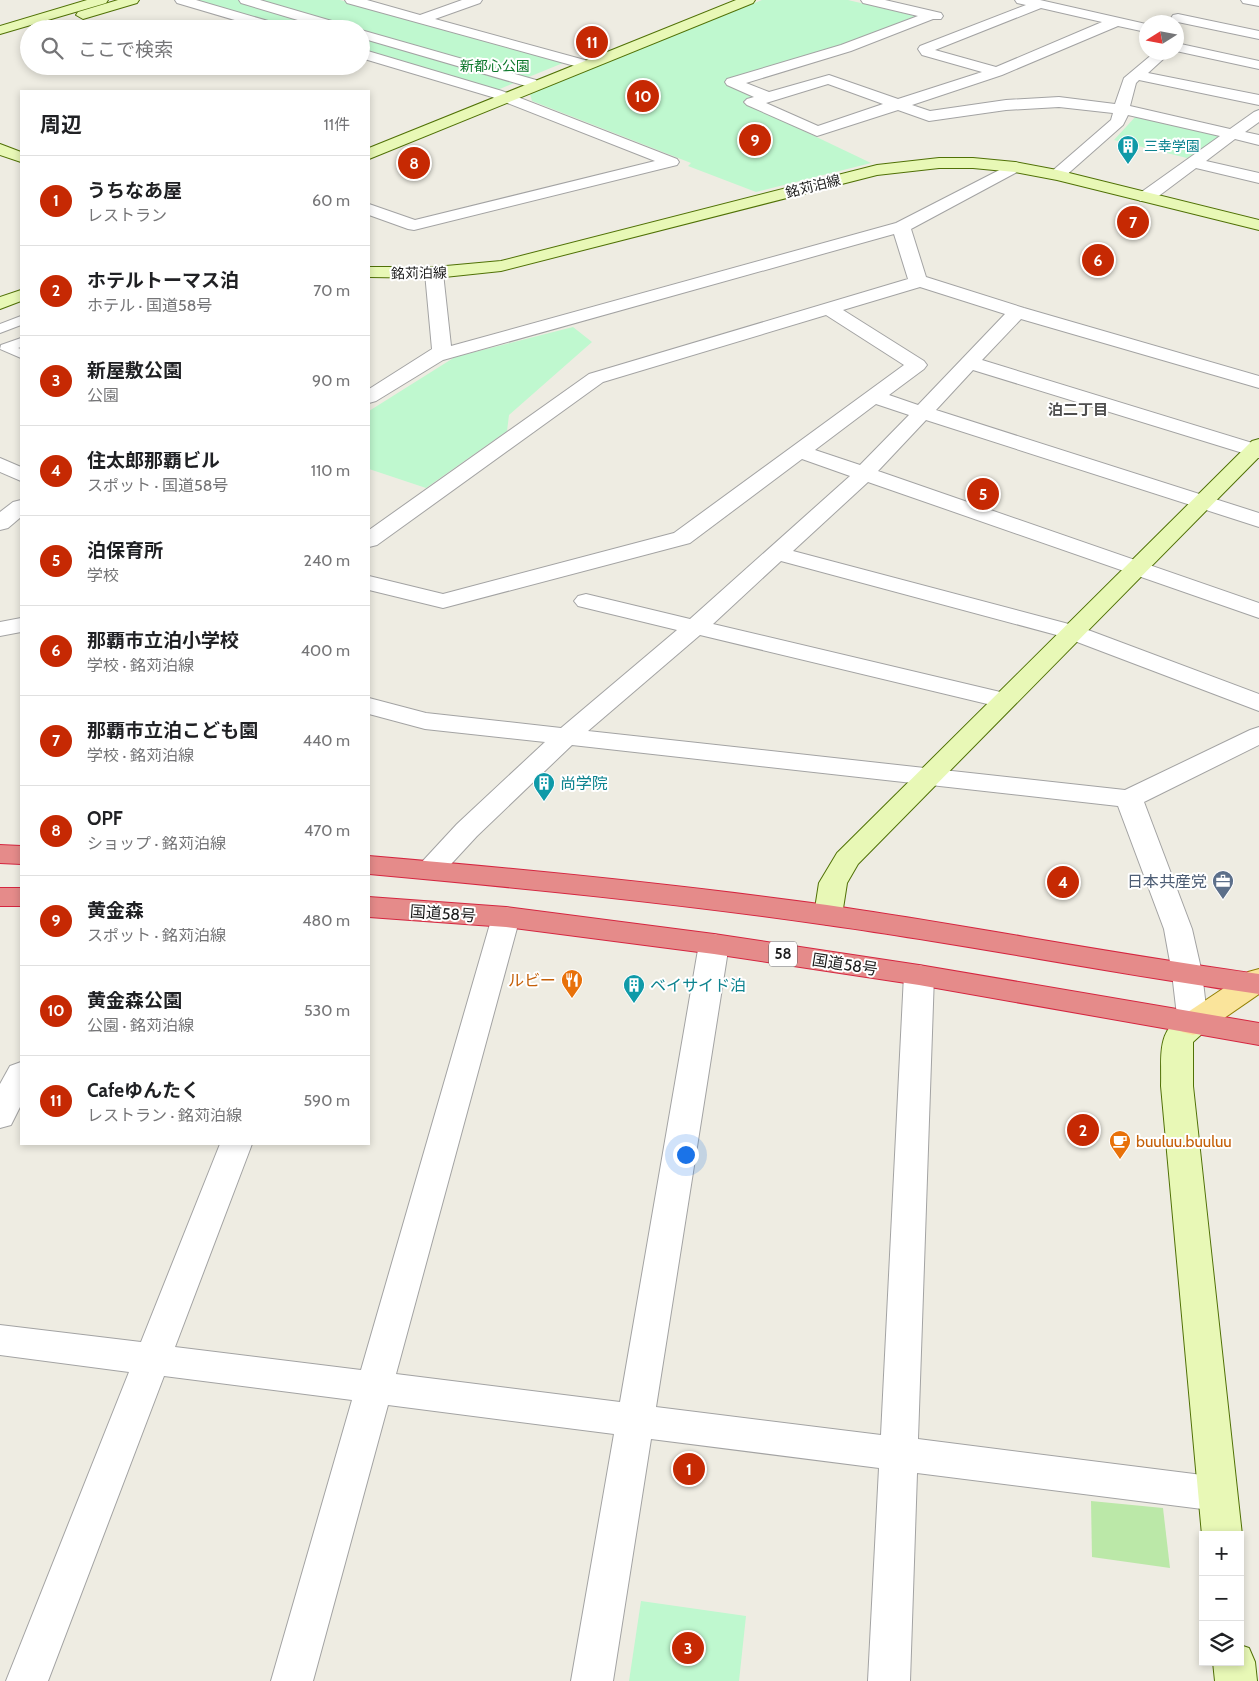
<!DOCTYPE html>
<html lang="ja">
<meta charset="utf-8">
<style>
:root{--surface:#fff;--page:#f6f6f6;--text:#202124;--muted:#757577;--line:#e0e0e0;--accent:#c62903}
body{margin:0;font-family:Cabin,"Noto Sans JP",sans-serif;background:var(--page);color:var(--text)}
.controls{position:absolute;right:15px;bottom:15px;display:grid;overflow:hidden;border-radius:0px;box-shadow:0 2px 8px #0003}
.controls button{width:45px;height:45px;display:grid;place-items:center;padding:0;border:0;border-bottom:1px solid var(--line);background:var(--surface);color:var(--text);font:25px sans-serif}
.compass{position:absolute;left:1139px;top:15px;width:45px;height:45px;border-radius:50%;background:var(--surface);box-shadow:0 2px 8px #0003;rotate:259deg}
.you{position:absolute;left:685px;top:1154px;width:18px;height:18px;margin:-12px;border:4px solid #fff;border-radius:50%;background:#1a73e8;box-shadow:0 0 0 8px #1a73e833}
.badge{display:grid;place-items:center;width:32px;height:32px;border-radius:50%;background:var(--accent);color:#fff;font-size:16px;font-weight:700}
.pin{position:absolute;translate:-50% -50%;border:2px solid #fff;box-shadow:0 1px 5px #0006}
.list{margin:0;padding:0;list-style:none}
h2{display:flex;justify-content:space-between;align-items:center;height:65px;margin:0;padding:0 20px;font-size:21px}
h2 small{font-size:16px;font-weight:400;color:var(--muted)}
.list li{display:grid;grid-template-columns:32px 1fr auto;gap:15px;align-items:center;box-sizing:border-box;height:90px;padding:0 20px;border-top:1px solid var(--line)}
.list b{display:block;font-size:19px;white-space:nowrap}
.list p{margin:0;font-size:16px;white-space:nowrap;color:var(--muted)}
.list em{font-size:16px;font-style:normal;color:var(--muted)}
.icon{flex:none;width:28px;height:28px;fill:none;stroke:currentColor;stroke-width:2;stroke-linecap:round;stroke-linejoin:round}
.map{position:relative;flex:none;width:1259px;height:1681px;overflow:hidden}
.search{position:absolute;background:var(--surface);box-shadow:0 2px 8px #0003;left:20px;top:20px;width:350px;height:55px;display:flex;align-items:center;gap:12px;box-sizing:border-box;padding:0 18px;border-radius:28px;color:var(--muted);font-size:19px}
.panel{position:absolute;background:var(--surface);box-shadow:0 2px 8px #0003;left:20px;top:90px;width:350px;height:1055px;border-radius:0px}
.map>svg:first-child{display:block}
.grass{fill:#bbe8a8}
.park{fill:#bff8cf}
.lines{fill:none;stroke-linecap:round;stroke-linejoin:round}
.lane-casing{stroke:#a3a3a3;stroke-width:2}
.street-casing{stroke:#a3a3a3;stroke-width:2}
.secondary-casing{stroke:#507106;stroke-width:2}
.primary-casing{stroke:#927f02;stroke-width:2}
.highway-casing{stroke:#d52640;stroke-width:2}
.lane{fill:#fff;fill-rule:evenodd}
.street{fill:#fff;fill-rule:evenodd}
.secondary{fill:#e8f8b6;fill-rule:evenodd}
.primary{fill:#fae49b;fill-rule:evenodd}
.highway{fill:#e58b8a;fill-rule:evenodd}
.labels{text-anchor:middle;stroke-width:4;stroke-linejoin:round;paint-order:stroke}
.far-park-label{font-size:14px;fill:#0d782b;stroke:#fff}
.far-culture-label{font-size:14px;fill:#0d838f;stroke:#fff;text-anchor:start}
.far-street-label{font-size:14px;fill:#1c1c1c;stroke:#fff}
.far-neighbourhood-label{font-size:15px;font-weight:bold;fill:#4f4f4f;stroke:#fff}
.shield{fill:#fff;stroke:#606060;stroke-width:1}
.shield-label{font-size:15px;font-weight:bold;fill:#1c1c1c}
.culture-label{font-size:16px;fill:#0d838f;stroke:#fff;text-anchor:start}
.service-label{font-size:16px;fill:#4e5e75;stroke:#fff;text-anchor:end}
.street-label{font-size:16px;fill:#1c1c1c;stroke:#fff}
.food-label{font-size:16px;fill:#c56008;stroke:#fff;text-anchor:end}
</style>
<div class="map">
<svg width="1259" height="1681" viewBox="0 0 1259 1681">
<rect width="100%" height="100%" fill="#eeece2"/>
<polygon class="grass" points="1091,1501 1163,1508 1170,1568 1092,1557"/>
<g class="park">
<polygon points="193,0 340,0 563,63 497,90 361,50 361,29 291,29"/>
<polygon points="762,0 848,0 920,17 844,46 725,82 758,97 743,102 871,163 756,192 688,166 691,163 532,101 530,94"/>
<polygon points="1137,115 1225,135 1187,158 1114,140"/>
<polygon points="573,327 592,342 509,415 507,431 426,488 369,469 369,411 455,357"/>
<polygon points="641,1601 746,1616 739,1681 629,1681"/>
</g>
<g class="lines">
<g class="lane-casing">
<g id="lane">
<polygon points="21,316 21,325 0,333 0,324"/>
<polygon points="21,338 21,347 18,348 21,349 21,358 0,349 1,345"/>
</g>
</g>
<g class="street-casing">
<g id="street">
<polygon points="175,0 196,0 275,23 277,26 275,29 265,29 177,3"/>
<polygon points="239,0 260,0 349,26 351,29 328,29 241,3"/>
<polygon points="345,0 367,0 420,15 462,0 482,0 480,3 435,19 592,62 594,65 592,68 582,68 347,3"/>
<path d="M861 0H885L941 13 943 16 941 19H933L851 51 746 83 769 92 829 75 898 99 982 72 922 55 918 49 920 46 1026 5 1017 3 1015 0H1040L1146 24V32L1118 26 1002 75 912 105 930 111 1006 100 1059 97 1115 104 1124 78 1155 52H1171L1148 73 1259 95V105L1139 80 1136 83 1130 106 1230 129 1254 112 1259 110V122L1245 132 1259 135V145L1235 139 1206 161 1259 173V183L1196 168 1152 201H1140L1138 197 1140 193 1220 136 1128 115 1123 125 1063 178H1051L1049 175 1051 172 1111 120 1113 113 1059 107 1006 110 929 121 898 110 817 136 747 105 744 102 747 99 754 97 727 85 725 82 727 79 841 45 918 16 863 3ZM1041 8 1102 22 996 67 935 50ZM828 84 883 104 818 126 766 103Z"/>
<polygon points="1241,0 1259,0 1259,6 1243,3"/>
<polygon points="1178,14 1259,31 1259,39 1173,21 1171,18 1173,15"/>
<polygon points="361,30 536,80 538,83 536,86 526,86 361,38"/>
<polygon points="1176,43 1259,61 1259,69 1176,51"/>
<polygon points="361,49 502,91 677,159 679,162 677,165 414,230 408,229 369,215 369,204 415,220 655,161 492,97 361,58"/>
<path d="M1015 162 1021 164 1023 167 1021 170 911 229 926 277 1024 308 1259 376V388L1021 319 982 360 1259 445V458L973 370 936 410 1259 513V527L926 420 878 471 1259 603V618L868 482 793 551 1080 627 1259 694V711L1064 637 781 561 713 624 1013 695 1017 700 1013 705 1004 708 700 635 588 731 1125 790 1250 730 1259 727V745L1144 802 1192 929 1202 973 1208 1024 1204 1032 1193 1035 1182 1032 1178 1024 1172 973 1164 929 1118 806 572 745 477 836 440 876 430 879 420 876 416 870 420 864 457 824 545 742 425 729 369 714V698L426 713 561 728 677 630 578 606 574 601 578 596 586 594 690 619 850 476 802 459 690 543 443 608 369 590V576L443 594 674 533 904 365 826 315 603 382 377 545 369 547V530L589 374 908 279 894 234 443 360 376 401 369 403V389L432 349 425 273 428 269 434 268 440 269 443 273 451 346 896 223ZM920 287 1005 314 918 405 889 395 924 369 927 365 924 361 843 310ZM876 404 909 415 860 465 815 450Z"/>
<polygon points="0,458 21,467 21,481 0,472"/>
<polygon points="21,500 21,517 8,528 0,530 0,512 13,502"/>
<polygon points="21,618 21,632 0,636 0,622"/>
<polygon points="506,907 516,910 520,917 396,1374 620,1402 699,944 704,937 714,934 724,937 729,944 656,1407 881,1435 904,975 908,968 919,965 930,968 934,975 918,1439 1218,1477 1232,1482 1237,1494 1232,1506 1218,1511 917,1473 910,1681 868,1681 879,1468 651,1439 613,1681 571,1681 614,1434 388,1405 313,1681 271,1681 352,1400 164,1376 48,1681 6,1681 129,1372 0,1355 0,1325 141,1342 220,1144 252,1144 175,1347 361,1370 492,917 496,910"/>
<polygon points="21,1062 21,1105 11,1125 0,1128 0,1084 10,1066"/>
</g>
</g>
<g class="secondary-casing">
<g id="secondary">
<polygon points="87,0 108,0 106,3 0,34 0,26"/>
<polygon points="118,0 139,0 137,3 83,19 76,15 78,12"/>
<polygon points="736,0 755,0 753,3 369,159 369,148"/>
<polygon points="0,144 21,152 21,162 0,155"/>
<polygon points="939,158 973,158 1015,162 1057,170 1259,220 1259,230 1057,180 1015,172 973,168 939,168 877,175 501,271 435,278 369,277 369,267 435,267 501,261 877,165"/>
<polygon points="21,290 21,301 0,309 0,297"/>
<polygon points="1259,439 1259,457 858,864 847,883 842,915 838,922 828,925 818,922 814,915 819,883 837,853 1252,441"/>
<path d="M1193 1013 1204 1016 1208 1024 1204 1032 1193 1042V1086L1242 1535 1240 1538V1535H1202L1161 1086C1162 1054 1155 1024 1193 1013Z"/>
<polygon points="1240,1645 1249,1648 1255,1662 1257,1681 1215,1681 1213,1662 1240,1662"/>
</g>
</g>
<g class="primary-casing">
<polygon id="primary" points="1259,969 1259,994 1204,1032 1193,1035 1182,1032 1178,1024 1182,1016 1248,972"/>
</g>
<g class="highway-casing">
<g id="highway">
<polygon points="0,845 21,846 21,864 0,863"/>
<path d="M369 856C522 869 675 884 827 905 971 926 1114 954 1259 974V994C1114 974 971 945 827 925 675 903 522 888 369 874Z"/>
<rect x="0" y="888" width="21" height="18"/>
<polygon points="369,897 506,907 714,934 919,965 1259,1023 1259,1045 919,985 714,954 506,927 369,917"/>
</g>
</g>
<use href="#lane" class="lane"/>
<use href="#street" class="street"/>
<use href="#secondary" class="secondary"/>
<use href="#primary" class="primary"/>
<use href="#highway" class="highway"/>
</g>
<defs>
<g id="building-pin" transform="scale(1.125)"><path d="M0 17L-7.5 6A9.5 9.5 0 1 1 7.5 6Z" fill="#0f9aa8" stroke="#fff"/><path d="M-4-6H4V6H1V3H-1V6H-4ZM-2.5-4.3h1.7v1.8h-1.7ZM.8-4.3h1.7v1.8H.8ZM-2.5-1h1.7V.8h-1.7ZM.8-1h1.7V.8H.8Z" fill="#fff"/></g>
<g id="office-pin" transform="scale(1.125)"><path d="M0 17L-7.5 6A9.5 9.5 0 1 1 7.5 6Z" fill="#5c6f8a" stroke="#fff"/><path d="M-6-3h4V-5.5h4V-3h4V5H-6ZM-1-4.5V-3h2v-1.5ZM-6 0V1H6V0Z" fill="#fff"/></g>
<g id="restaurant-pin" transform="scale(1.125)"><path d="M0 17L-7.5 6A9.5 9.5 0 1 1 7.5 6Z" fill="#e8710a" stroke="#fff"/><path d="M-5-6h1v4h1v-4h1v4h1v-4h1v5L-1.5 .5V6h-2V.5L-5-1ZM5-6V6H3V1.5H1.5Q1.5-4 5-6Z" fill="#fff"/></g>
<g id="cafe-pin" transform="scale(1.125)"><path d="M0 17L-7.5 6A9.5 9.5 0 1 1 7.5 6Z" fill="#e8710a" stroke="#fff"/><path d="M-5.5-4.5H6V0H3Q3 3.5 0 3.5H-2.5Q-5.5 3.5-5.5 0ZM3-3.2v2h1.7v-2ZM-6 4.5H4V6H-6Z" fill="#fff"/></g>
</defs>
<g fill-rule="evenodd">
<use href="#building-pin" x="1128" y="146"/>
<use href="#building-pin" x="544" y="783"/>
<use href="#office-pin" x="1223" y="881"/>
<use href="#restaurant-pin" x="572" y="980"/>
<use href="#building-pin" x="634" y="985"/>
<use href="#cafe-pin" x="1120" y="1141"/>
</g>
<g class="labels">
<g class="far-park-label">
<text x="495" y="71">新都心公園</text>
</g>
<g class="far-culture-label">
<text x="1144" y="151">三幸学園</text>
</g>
<g class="far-street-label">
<text transform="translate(813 186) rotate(-14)" y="5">銘苅泊線</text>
<text transform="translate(419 273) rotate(-1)" y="5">銘苅泊線</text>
</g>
<g class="far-neighbourhood-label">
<text x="1078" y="415">泊二丁目</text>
</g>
<rect class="shield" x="769" y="941.5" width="28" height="25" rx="4"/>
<g class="shield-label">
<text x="783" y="959">58</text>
</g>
<g class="culture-label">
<text x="560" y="789">尚学院</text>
<text x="650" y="991">ベイサイド泊</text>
</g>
<g class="service-label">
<text x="1207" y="887">日本共産党</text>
</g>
<g class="street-label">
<text transform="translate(443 913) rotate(4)" y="6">国道58号</text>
<text transform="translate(845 964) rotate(9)" y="6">国道58号</text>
</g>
<g class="food-label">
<text x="556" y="986">ルビー</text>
<text x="1136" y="1147" text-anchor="start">buuluu.buuluu</text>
</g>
</g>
</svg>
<div class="controls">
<button>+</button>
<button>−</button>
<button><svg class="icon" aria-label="layers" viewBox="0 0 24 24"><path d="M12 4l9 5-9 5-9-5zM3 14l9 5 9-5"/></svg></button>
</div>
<svg class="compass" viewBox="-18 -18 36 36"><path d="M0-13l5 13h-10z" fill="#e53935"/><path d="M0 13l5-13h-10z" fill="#757577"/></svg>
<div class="you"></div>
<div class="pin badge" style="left:689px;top:1469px">1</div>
<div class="pin badge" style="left:1083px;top:1130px">2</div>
<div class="pin badge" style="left:688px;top:1648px">3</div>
<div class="pin badge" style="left:1063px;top:882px">4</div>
<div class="pin badge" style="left:983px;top:494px">5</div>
<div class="pin badge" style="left:1098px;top:260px">6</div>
<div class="pin badge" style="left:1133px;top:222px">7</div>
<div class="pin badge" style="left:414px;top:163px">8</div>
<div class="pin badge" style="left:755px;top:140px">9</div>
<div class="pin badge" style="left:643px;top:96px">10</div>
<div class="pin badge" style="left:592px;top:42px">11</div>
<div class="search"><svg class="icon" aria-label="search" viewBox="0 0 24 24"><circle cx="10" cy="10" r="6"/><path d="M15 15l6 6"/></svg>ここで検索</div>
<section class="panel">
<h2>周辺<small>11件</small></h2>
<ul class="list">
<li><span class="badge">1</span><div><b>うちなあ屋</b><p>レストラン</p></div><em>60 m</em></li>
<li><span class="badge">2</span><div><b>ホテルトーマス泊</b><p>ホテル · 国道58号</p></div><em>70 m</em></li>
<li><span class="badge">3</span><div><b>新屋敷公園</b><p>公園</p></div><em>90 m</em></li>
<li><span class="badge">4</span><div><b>住太郎那覇ビル</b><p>スポット · 国道58号</p></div><em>110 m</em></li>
<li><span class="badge">5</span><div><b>泊保育所</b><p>学校</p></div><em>240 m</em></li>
<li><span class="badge">6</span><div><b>那覇市立泊小学校</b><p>学校 · 銘苅泊線</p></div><em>400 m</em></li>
<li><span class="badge">7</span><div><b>那覇市立泊こども園</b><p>学校 · 銘苅泊線</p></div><em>440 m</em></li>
<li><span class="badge">8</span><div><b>OPF</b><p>ショップ · 銘苅泊線</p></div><em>470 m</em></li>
<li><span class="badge">9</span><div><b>黄金森</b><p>スポット · 銘苅泊線</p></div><em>480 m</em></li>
<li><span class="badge">10</span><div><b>黄金森公園</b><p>公園 · 銘苅泊線</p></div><em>530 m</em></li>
<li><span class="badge">11</span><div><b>Cafeゆんたく</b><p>レストラン · 銘苅泊線</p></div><em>590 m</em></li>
</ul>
</section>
</div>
